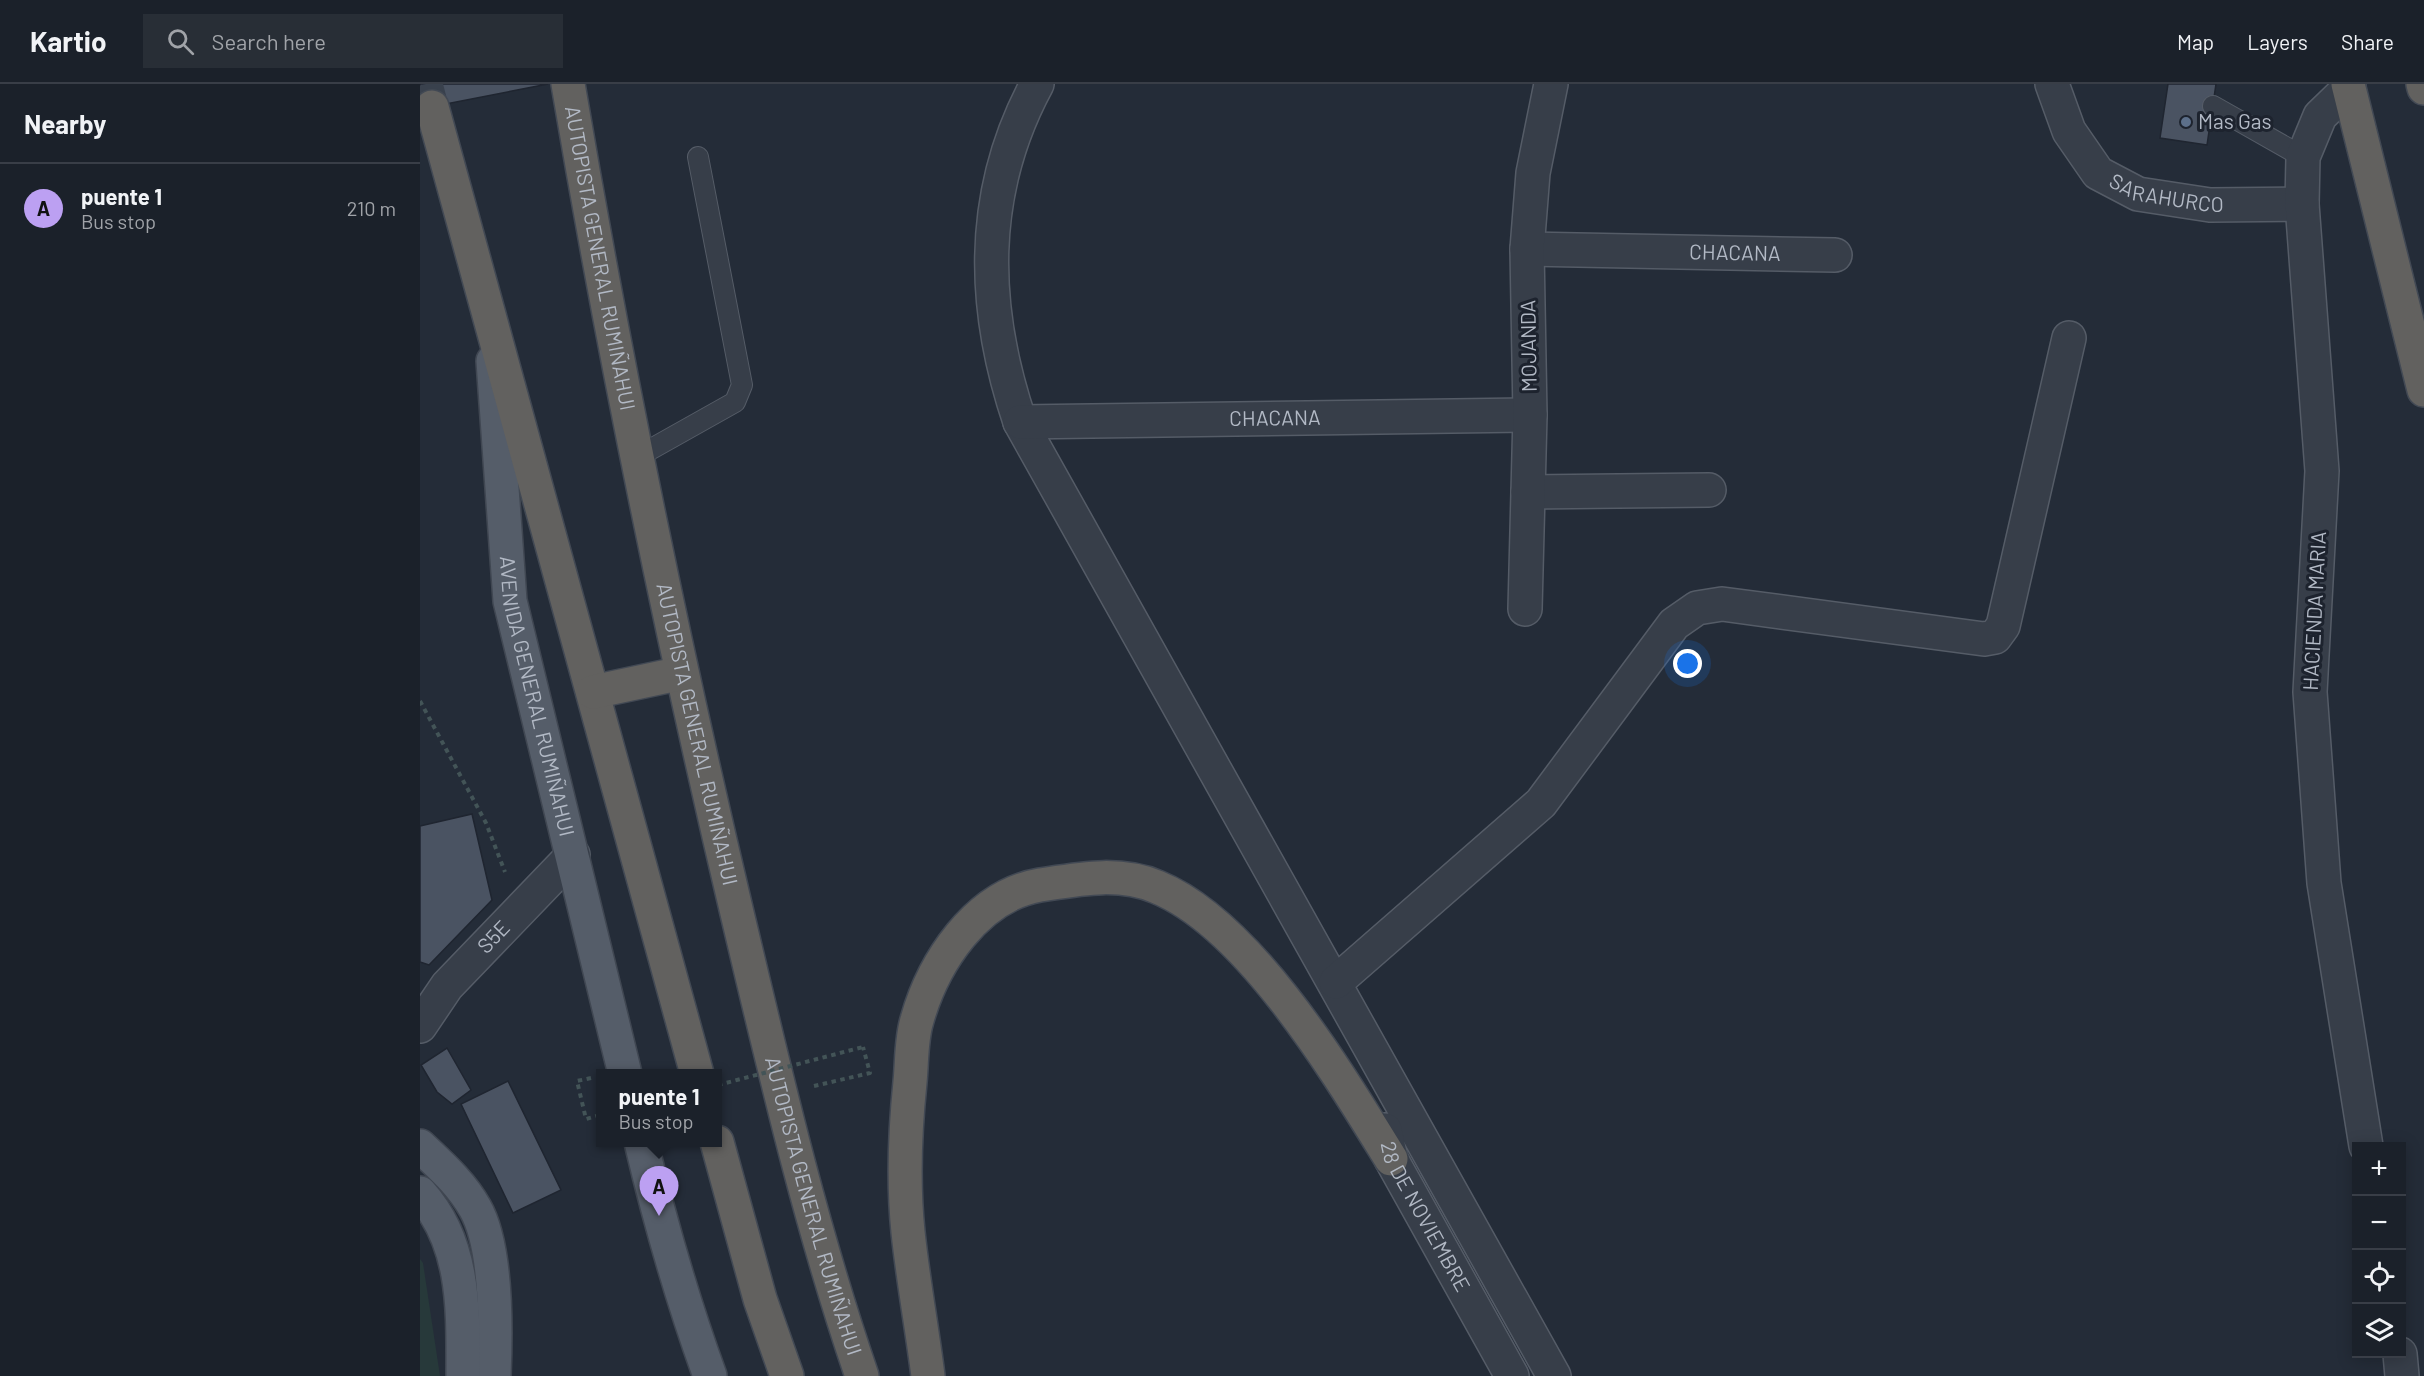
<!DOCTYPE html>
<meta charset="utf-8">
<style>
:root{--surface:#1b212a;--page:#282e36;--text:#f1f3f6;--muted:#a0a3a8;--line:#393e47;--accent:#bca0f2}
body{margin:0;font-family:Barlow,sans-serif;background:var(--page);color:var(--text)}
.controls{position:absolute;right:18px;bottom:18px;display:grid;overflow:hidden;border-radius:0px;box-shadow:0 3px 15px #0003}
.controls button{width:54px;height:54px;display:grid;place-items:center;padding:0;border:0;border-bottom:2px solid var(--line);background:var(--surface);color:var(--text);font:30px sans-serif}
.you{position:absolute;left:1268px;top:580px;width:21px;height:21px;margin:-15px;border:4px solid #fff;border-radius:50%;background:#1a73e8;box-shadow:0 0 0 9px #1a73e833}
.badge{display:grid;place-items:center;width:39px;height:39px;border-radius:50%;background:var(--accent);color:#111;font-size:20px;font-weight:700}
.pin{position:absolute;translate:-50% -50px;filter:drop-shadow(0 2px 3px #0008)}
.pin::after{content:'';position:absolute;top:32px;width:21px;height:18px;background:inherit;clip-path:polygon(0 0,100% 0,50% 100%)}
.popup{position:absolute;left:176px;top:985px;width:126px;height:78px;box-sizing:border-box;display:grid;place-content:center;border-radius:0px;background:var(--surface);filter:drop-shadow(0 2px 4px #0005);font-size:20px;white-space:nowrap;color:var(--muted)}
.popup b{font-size:22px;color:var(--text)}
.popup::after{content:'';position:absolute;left:50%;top:100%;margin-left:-12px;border:12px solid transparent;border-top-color:var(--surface)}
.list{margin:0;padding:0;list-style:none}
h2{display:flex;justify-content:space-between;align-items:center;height:78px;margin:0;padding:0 24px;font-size:26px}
h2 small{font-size:20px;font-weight:400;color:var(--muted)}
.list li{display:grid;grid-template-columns:39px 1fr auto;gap:18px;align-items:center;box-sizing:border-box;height:90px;padding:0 24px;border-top:2px solid var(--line)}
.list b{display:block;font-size:22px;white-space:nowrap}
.list p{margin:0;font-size:20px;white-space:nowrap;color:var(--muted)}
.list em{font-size:20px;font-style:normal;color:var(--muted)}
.icon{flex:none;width:33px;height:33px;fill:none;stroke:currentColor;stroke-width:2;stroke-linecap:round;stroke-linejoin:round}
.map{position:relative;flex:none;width:2004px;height:1292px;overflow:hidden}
header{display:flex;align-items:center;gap:36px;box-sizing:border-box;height:84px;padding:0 30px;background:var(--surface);border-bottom:2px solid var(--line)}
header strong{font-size:28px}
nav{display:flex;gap:33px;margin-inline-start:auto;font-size:21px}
.search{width:420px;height:54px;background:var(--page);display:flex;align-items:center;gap:15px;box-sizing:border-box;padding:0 21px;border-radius:0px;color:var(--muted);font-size:22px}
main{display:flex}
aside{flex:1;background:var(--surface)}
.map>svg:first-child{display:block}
.green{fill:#27393a}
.building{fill:#4a5362;stroke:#1f2530;stroke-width:1.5}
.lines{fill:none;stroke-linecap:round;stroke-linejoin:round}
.trunk-tunnel{stroke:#39414d;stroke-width:33;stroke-dasharray:33 16;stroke-linecap:butt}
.service-casing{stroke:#555c67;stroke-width:22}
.minor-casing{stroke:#555c67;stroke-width:36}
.tertiary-casing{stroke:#555c67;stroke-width:36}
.primary-casing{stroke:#404752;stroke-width:36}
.trunk-casing{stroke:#424954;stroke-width:36}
.path{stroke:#435457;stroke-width:4;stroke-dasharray:4.5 4.5;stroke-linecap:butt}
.service{stroke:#373e49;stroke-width:20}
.minor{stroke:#373e49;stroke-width:33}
.tertiary{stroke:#373e49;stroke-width:33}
.primary{stroke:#555d69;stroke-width:33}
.trunk{stroke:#62615f;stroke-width:33}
.path-bridge{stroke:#435457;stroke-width:4;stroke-dasharray:4.5 4.5;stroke-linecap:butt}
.service-dot{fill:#5c6f8a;stroke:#1d232e;stroke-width:2}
.labels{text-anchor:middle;stroke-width:6;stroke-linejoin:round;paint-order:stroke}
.poi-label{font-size:21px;fill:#b2b9c5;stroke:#1d232e;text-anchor:start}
.street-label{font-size:21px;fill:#b2b9c5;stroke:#1d232e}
</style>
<header>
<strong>Kartio</strong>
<div class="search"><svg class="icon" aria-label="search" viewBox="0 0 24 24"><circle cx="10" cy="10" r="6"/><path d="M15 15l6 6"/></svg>Search here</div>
<nav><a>Map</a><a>Layers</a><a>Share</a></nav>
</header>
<main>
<aside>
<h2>Nearby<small></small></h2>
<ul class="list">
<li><span class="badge">A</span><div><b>puente 1</b><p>Bus stop</p></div><em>210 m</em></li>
</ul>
</aside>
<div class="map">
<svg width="2004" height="1292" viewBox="0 0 2004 1292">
<rect width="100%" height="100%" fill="#242c38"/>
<polygon class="green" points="0,1175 3,1179 20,1292 0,1292"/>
<g class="building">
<polygon points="0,0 128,0 0,25"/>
<polygon points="1748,0 1796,0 1787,61 1740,54"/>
<polygon points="52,730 72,816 9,881 0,878 0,742"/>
<polygon points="27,964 51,1006 32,1020 17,1008 1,981"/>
<polygon points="88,997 141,1106 93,1129 41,1020"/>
</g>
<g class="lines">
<polyline class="trunk-tunnel" points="6,0 12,23"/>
<g class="service-casing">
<g id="service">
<polyline points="1793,22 1883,73"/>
<polyline points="217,373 315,318 322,301 278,73"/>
</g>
</g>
<g class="minor-casing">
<g id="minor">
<path d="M617 0C558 109 561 223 600 338L1134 1292"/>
<path id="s1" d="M1632 0 1649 47 1678 89 1718 110 1790 121 1882 120"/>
<polyline points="1929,4 1900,32 1883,73 1882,120 1902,387 1890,608 1904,799 1946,1062"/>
<path id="s2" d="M1107 165 1415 171"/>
<path id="s3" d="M600 338 1110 331"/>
<polyline points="1108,408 1289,406"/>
<polyline points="1105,525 1110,331 1107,165 1113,89 1131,0"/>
<polyline points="916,898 1121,719 1254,540 1277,524 1302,520 1564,555 1575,553 1583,542 1649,254"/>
<path id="s4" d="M965 1046 971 1075 1092 1292"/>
<polyline points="1980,1270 1982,1292"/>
</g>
</g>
<g class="tertiary-casing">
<g id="tertiary">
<path id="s5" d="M0 942 27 902 153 771"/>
</g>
</g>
<g class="primary-casing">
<g id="primary">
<path id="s6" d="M73 277 90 517 205 990"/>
<path d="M221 1058C240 1138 262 1215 290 1292"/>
<path d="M0 1062C20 1081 41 1099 55 1124 77 1162 76 1247 74 1292"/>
<path d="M0 1109C46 1160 43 1227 43 1292"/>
</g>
</g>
<g class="trunk-casing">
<g id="trunk">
<path id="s7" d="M148 0C195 278 252 555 317 829 354 984 390 1141 442 1292"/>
<polyline points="1928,0 2004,306"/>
<polyline points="2003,0 2004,4"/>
<polyline points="12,23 277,990"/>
<polyline points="173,608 262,589"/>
<polyline points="297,1058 340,1215 367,1292"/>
<path d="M508 1292C502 1244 493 1196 488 1148 483 1099 485 1047 490 998 492 978 491 955 497 936 513 879 556 812 620 801 659 795 699 787 737 803 830 841 919 991 971 1075"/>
</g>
</g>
<g class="path">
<polyline points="0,617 66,739 85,788"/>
<polyline points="171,994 157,997 166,1035 180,1031"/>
<polyline points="394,1002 450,989 443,963"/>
</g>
<use href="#service" class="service"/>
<use href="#minor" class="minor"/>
<use href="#tertiary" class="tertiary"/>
<use href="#primary" class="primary"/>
<use href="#trunk" class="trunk"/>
<polyline class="path-bridge" points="298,1001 443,963"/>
</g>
<circle class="service-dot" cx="1766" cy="38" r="6"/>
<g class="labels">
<g class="poi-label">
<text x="1778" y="45">Mas Gas</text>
</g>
<g class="street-label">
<text dy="7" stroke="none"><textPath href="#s1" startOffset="174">SARAHURCO</textPath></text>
<text dy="7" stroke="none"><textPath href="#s2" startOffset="208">CHACANA</textPath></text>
<text dy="7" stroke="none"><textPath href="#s7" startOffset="177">AUTOPISTA GENERAL RUMIÑAHUI</textPath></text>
<text transform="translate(1109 262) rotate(-91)" y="7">MOJANDA</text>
<text dy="7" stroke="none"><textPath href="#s3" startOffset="255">CHACANA</textPath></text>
<text transform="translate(1895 527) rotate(-87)" y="7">HACIENDA MARIA</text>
<text dy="7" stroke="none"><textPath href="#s6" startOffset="339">AVENIDA GENERAL RUMIÑAHUI</textPath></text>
<text dy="7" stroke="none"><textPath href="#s7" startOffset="663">AUTOPISTA GENERAL RUMIÑAHUI</textPath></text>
<text dy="7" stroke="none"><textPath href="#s5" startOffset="116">S5E</textPath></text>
<text dy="7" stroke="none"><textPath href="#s7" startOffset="1149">AUTOPISTA GENERAL RUMIÑAHUI</textPath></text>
<text dy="7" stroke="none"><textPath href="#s4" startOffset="96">28 DE NOVIEMBRE</textPath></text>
</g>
</g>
</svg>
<div class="controls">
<button>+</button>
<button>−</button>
<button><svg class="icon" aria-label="locate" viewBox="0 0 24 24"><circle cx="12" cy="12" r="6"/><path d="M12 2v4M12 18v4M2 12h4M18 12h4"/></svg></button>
<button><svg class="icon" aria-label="layers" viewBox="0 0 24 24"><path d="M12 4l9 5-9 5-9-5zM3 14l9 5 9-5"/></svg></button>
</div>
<div class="you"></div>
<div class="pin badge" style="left:239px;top:1132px">A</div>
<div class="popup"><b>puente 1</b>Bus stop</div>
</div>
</main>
